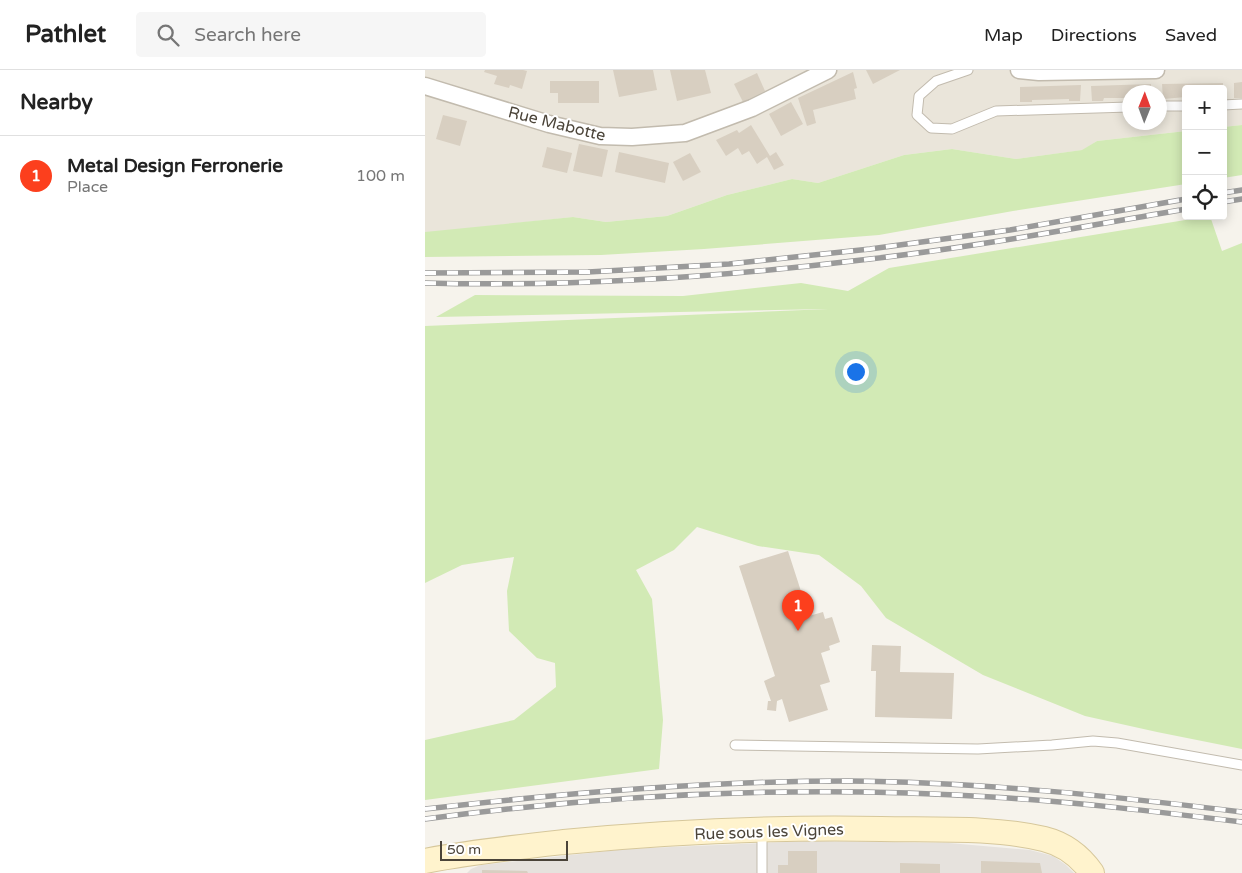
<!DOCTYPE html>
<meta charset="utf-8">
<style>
:root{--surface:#fff;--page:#f6f6f6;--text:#222;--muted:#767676;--line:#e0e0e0;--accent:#fc3f1d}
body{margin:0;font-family:"Varela Round",sans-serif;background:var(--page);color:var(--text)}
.controls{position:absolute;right:15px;top:15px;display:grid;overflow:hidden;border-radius:5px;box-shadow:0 2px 12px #0003}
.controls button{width:45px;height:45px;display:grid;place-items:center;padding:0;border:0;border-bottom:1px solid var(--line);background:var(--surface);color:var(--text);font:25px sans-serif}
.compass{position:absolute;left:697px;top:15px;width:45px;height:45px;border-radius:50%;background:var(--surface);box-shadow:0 2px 12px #0003;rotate:1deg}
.scale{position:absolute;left:15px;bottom:12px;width:128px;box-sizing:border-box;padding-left:5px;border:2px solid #4b4439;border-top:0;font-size:14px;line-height:18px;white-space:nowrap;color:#4b4439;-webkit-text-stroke:4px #fff;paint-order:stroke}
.you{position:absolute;left:430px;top:301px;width:18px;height:18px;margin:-12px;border:4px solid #fff;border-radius:50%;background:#1a73e8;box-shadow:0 0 0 8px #1a73e833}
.badge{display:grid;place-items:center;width:32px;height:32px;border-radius:50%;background:var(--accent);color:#fff;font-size:16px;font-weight:700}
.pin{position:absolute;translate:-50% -41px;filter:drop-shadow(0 1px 2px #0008)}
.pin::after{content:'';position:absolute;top:26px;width:18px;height:15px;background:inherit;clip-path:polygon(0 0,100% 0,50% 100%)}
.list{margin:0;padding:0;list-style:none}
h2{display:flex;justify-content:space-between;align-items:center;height:65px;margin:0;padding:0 20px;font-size:21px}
h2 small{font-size:16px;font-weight:400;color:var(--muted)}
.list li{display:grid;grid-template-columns:32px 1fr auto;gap:15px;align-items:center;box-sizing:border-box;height:80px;padding:0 20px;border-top:1px solid var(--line)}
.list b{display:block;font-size:19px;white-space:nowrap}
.list p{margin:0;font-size:16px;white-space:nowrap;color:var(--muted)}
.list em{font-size:16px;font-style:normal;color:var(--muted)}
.icon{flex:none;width:28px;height:28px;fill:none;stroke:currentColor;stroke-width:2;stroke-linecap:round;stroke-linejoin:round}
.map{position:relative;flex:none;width:817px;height:803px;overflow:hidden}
header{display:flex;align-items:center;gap:30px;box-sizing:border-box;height:70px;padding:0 25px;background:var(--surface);border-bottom:1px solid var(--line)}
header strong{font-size:24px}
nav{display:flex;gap:28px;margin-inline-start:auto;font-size:18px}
.search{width:350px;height:45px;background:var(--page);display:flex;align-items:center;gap:12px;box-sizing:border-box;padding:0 18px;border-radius:5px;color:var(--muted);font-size:19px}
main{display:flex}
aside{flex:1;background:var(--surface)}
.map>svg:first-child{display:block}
.residential{fill:#eae5da;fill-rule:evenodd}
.industrial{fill:#e6e2dd}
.green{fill:#d2eab5}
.building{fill:#d8cfc1}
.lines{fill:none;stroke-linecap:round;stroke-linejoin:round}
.lane-casing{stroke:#c2bbae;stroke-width:11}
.street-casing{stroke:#c2bbae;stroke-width:19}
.secondary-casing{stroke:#d6c79b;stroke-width:26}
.lane{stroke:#fff;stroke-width:9}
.street{stroke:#fff;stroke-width:16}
.secondary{stroke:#fff3cd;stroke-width:24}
.rail-casing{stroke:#9a9a9a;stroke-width:5.5}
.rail{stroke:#fff;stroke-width:4;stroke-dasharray:11;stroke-linecap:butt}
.labels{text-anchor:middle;stroke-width:4;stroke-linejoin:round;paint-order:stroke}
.street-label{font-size:16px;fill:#4b4439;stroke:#fff}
</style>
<header>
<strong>Pathlet</strong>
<div class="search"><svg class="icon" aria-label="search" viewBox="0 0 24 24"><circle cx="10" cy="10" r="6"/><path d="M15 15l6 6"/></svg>Search here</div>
<nav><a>Map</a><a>Directions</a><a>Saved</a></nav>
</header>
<main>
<aside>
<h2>Nearby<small></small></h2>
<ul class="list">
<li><span class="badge">1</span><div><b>Metal Design Ferronerie</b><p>Place</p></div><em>100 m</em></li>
</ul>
</aside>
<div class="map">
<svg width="817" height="803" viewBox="0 0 817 803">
<rect width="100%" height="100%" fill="#f6f3ec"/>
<path class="residential" d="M0 0H817V55L798 57V19H761V61L672 71 658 80 591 89 527 79 479 85 393 113 367 109 302 125 242 146 181 152 148 147 2 163 0 162ZM704 22H734V52H704Z"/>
<polygon class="industrial" points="384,771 524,773 605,780 628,786 641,795 649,803 42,803 46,799 56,795 201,779"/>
<g class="green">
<polygon points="817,55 817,105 798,108 798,57"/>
<polygon points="761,61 761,114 588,141 454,165 279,179 176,185 0,187 0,162 148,147 181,152 242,146 302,125 367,109 393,113 479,85 527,79 591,89 657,80 672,71"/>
<polygon points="785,146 797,181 817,173 817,679 732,662 660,646 558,605 461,548 436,516 394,485 333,476 272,457 249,480 211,500 227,529 238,650 234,699 0,730 0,670 89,650 131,617 130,593 112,588 84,561 82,521 89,487 37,495 0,513 0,256 403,239 11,247 50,225 258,226 376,213 423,221 464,198"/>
</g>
<g class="building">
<polygon points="60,0 98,0 102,1 97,19 85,15 84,18 69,14 72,6 59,2"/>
<polygon points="188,0 228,0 232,20 194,27"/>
<polygon points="245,0 280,0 286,23 252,31"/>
<polygon points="441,0 475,0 448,14"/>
<polygon points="428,2 432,18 429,19 431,29 388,40 391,53 382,56 373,28"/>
<polygon points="332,3 340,21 318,32 309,14"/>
<polygon points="125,11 174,11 174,33 133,33 133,23 125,23"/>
<polygon points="817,12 817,28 809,28 809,13"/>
<polygon points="798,13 798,19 761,19 761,27 738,29 737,14"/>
<polygon points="726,14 726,22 704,22 704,28 679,28 678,31 667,31 666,16"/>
<polygon points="656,15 655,31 644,31 644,29 607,30 607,32 595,32 595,17"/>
<polygon points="366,32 378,54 356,66 344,44"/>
<polygon points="18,45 42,51 35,76 11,69"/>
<polygon points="326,55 345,86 351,82 359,95 349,100 342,87 332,94 324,81 317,85 313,78 301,86 291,70 312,60 314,63"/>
<polygon points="154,74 183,80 177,107 148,101"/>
<polygon points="122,77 147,83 142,103 117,97"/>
<polygon points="194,82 244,93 240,113 190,102"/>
<polygon points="265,83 276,102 258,111 248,92"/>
<polygon points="363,481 384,546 398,542 400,549 407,547 415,572 404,576 405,580 396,583 405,612 395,615 403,640 364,652 357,629 352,631 351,641 342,640 343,631 346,631 339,611 350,606 314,496"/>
<polygon points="447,575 476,576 475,602 529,603 527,649 450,647 451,601 446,601"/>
<polygon points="363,781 392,781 392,803 353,803 353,795 363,795"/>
<polygon points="556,791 615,793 617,803 556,803"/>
<polygon points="475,793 515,794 515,803 475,803"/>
<polygon points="57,800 102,801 103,803 57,803"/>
</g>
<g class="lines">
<g class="lane-casing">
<g id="lane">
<polyline points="543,0 511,11 494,26 492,45 506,58 527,59 571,41 704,37"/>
<polyline points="798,35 817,34"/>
<polyline points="734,36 761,36"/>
<polyline points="310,675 553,679 627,675 668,671 692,673 817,695"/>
<polyline points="337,803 337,759"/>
</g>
</g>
<g class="street-casing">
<g id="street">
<polyline points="594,0 614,2 731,0"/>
<polyline points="0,16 124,54 175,66 207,67 260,63 327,38 403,0"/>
</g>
</g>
<g class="secondary-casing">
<path id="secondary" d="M0 791C46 782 93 777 139 772 244 762 350 757 456 759 507 760 570 757 619 769 639 774 655 786 667 803"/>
</g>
<use href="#lane" class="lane"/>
<use href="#street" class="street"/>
<use href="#secondary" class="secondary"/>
<g class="rail-casing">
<g id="rail">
<polyline points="798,123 817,120"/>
<polyline points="798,132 817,129"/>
<polyline points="0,203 163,202 304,194 445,179 585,160 761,129"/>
<path d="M0 213C148 217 298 207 445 189 551 177 656 157 761 139"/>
<path d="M0 739C141 723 281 711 423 711 555 712 686 726 817 742"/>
<path d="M0 749C187 724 378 715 567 727 651 732 734 742 817 752"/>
</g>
</g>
<use href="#rail" class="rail"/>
</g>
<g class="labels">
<g class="street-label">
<text transform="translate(132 53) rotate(14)" y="6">Rue Mabotte</text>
<text transform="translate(344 761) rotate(-2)" y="6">Rue sous les Vignes</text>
</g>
</g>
</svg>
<div class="controls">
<button>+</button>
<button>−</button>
<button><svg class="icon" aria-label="locate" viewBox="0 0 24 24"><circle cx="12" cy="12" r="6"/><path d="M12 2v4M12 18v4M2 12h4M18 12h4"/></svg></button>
</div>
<svg class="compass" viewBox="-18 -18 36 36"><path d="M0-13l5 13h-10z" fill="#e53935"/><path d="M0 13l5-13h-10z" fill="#767676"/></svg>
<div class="scale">50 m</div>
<div class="you"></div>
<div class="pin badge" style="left:373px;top:561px">1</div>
</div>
</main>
